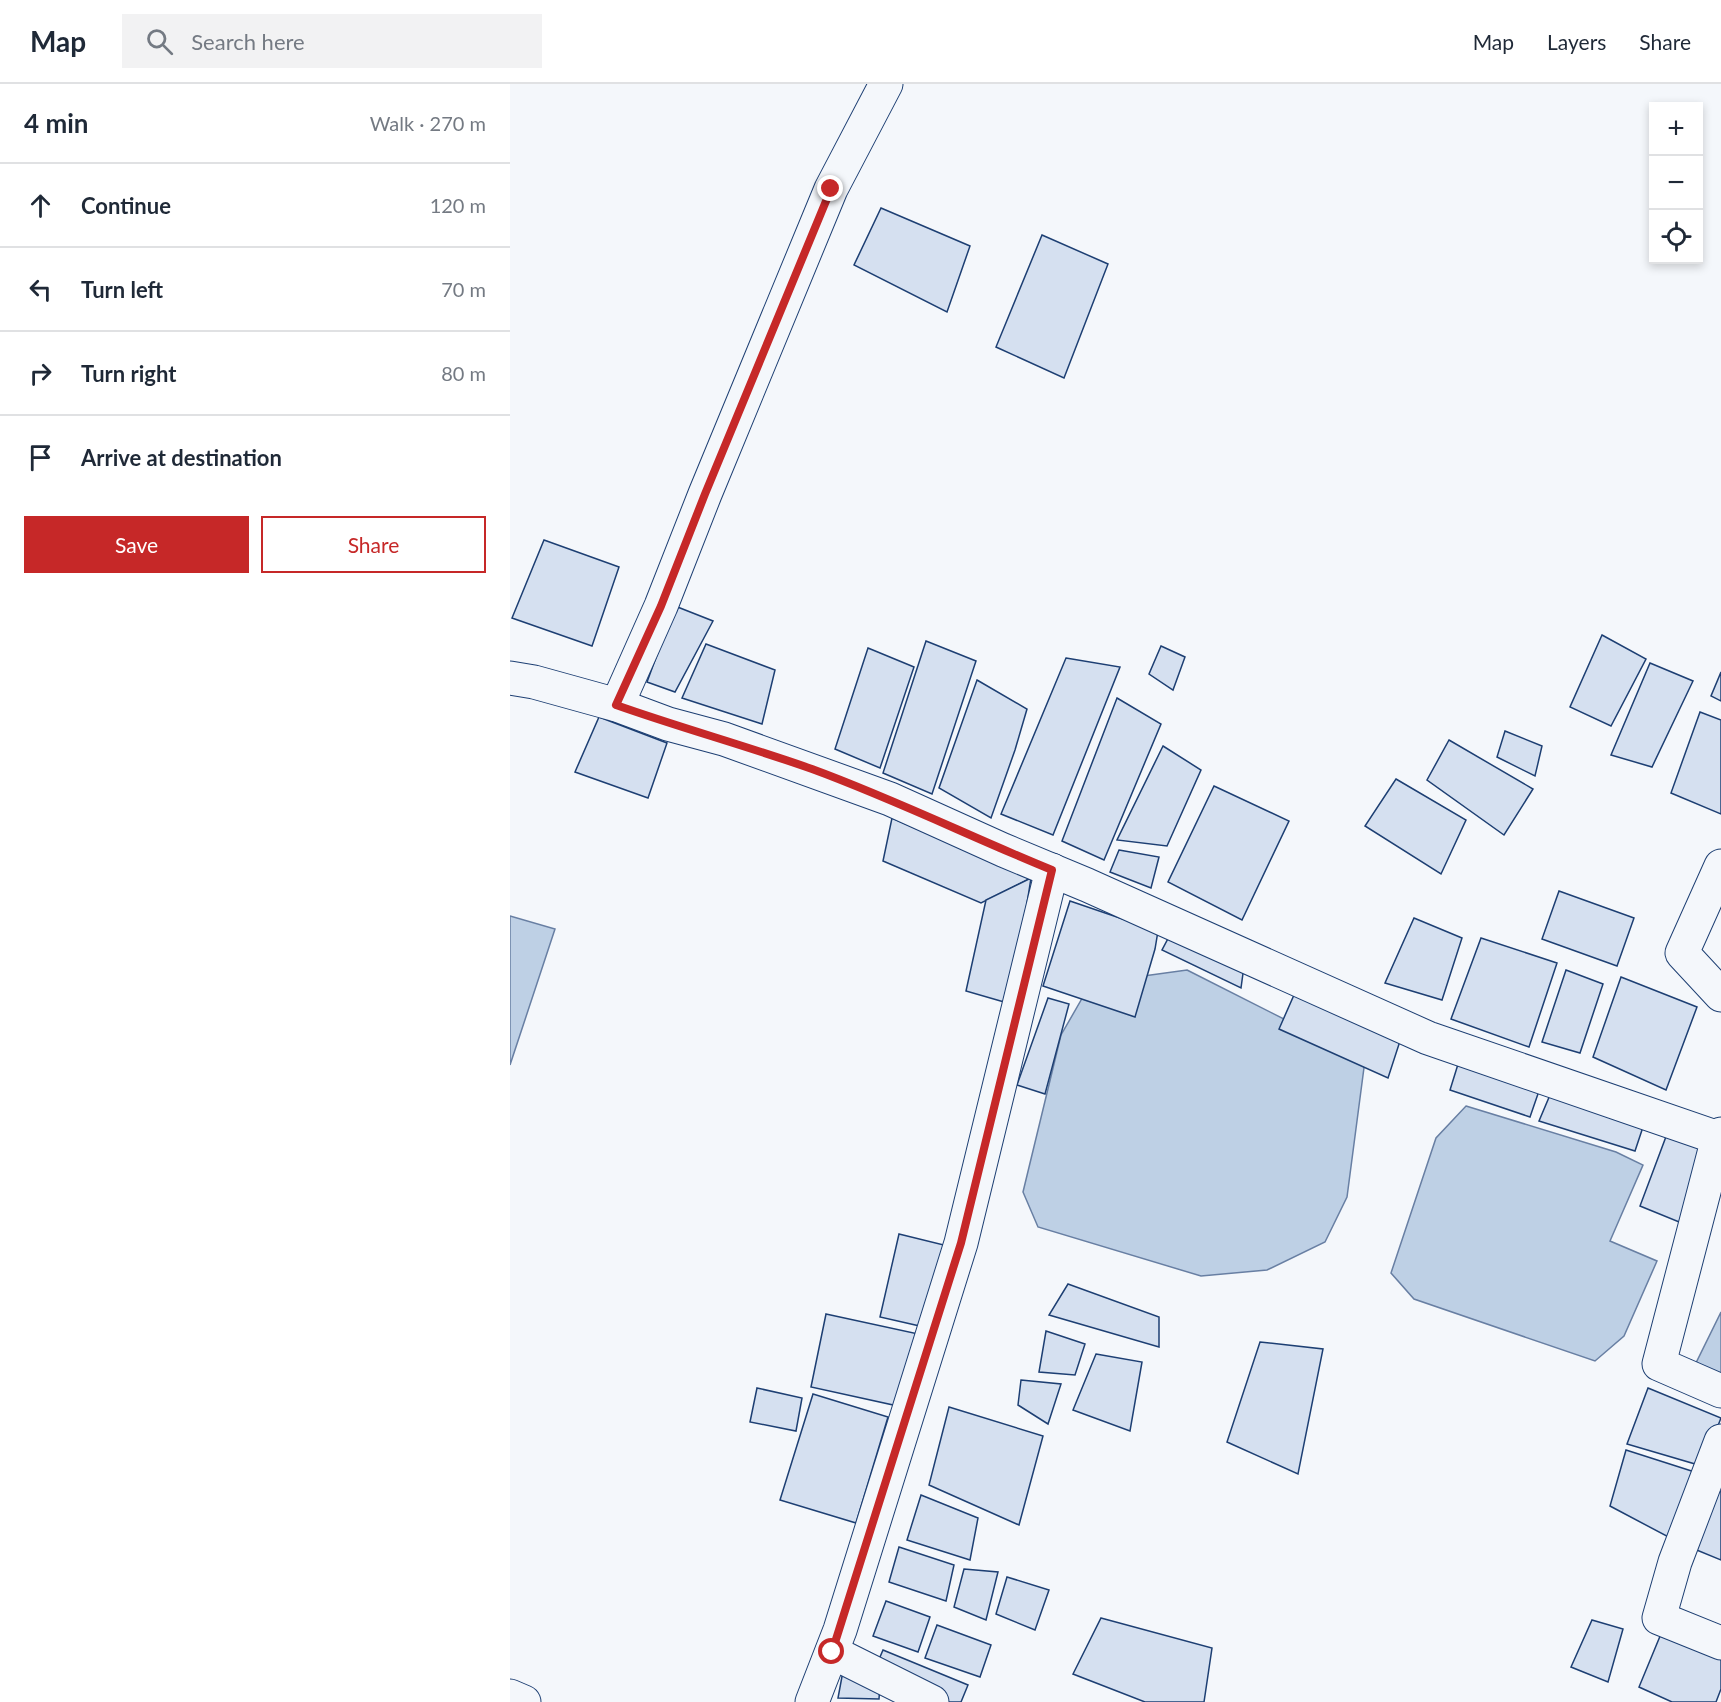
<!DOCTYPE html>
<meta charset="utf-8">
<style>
:root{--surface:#fff;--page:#f2f2f3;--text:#1f2937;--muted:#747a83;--line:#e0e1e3;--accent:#c62828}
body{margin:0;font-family:Lato,sans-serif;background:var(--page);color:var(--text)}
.controls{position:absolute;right:18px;top:18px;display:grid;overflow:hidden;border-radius:0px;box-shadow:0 3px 9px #0003}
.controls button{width:54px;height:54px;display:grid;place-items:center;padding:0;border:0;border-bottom:2px solid var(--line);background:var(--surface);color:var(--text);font:30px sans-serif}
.stop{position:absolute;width:18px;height:18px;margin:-14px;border:4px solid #c62828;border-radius:50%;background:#fff}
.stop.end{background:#c62828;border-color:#fff;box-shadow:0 2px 6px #0008}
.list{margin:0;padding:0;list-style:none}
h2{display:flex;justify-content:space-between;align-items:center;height:78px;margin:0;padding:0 24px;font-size:26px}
h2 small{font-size:20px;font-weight:400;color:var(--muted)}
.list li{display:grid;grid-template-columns:39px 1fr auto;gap:18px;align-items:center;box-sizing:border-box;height:84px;padding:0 24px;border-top:2px solid var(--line)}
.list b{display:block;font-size:22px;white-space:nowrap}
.list em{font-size:20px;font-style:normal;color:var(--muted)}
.actions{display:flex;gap:12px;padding:18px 24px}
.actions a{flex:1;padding:14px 0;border:2px solid var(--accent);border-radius:0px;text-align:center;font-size:21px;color:var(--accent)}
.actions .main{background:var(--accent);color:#fff}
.icon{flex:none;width:33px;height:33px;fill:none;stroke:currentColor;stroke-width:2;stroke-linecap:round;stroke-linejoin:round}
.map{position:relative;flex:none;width:1211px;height:1618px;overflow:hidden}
header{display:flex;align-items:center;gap:36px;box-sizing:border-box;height:84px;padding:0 30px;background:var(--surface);border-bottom:2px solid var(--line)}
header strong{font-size:28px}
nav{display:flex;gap:33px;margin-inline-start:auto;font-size:21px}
.search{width:420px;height:54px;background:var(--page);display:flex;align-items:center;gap:15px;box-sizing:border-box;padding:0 21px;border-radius:0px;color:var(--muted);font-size:22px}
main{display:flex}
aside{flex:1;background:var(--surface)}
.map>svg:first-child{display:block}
.water{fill:#bed0e5;stroke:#687fa3;stroke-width:1.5}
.building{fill:#d5e0f0;stroke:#1d3f73;stroke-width:1.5}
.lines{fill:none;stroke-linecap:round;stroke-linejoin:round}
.minor-casing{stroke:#1d3f73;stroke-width:35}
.minor{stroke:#f4f7fb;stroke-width:33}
.route{stroke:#c62828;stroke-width:8}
</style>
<header>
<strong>Map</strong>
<div class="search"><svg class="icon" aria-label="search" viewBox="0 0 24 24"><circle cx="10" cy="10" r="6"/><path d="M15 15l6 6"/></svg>Search here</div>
<nav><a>Map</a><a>Layers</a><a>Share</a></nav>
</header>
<main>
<aside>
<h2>4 min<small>Walk · 270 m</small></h2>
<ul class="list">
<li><svg class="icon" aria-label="ahead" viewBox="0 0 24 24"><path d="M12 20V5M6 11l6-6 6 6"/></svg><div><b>Continue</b></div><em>120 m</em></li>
<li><svg class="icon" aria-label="left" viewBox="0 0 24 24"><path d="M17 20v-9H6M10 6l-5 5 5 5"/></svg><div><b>Turn left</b></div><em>70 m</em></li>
<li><svg class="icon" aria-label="right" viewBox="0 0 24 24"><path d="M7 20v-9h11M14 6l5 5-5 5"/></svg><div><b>Turn right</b></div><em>80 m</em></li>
<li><svg class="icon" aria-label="arrive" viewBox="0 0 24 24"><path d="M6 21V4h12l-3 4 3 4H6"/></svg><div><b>Arrive at destination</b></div></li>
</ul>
<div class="actions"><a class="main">Save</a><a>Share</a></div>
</aside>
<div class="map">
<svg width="1211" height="1618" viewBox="0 0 1211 1618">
<rect width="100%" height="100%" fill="#f4f7fb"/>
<g class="water">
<polygon points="0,832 45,845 0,981"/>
<polygon points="677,886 855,976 837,1113 815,1158 757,1186 691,1192 528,1143 513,1108 551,951 574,911 597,897"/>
<polygon points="956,1022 1106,1068 1133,1081 1100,1157 1147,1177 1114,1252 1085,1277 904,1215 881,1189 926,1054"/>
<polygon points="1211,1228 1211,1297 1184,1283"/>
</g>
<g class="building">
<polygon points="371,124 460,162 437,228 344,181"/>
<polygon points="532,151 598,180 554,294 486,263"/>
<polygon points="34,456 109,483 82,562 2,534"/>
<polygon points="165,522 203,537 165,608 137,598"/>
<polygon points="1092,551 1136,575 1101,642 1060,623"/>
<polygon points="416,557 466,577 422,710 373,689"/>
<polygon points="196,560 265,586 252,640 172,614"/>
<polygon points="651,562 675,573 663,606 639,590"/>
<polygon points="358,564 404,583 370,684 325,665"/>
<polygon points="556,574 610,583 543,751 491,730"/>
<polygon points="1140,579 1183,597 1142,683 1101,671"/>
<polygon points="1211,588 1211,617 1201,612"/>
<polygon points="467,596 517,625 505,666 481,734 429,704"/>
<polygon points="607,614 651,640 594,776 552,757"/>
<polygon points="1190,628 1211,636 1211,730 1161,709"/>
<polygon points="89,633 157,659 138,714 65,688"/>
<polygon points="995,647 1032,662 1025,692 987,673"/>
<polygon points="939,656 1023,705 994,751 917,696"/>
<polygon points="653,662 691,686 657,762 607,756"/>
<polygon points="886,695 956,736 931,790 855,742"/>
<polygon points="704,702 779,737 732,836 658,798"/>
<polygon points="382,734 521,794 471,819 373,777"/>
<polygon points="609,766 649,773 641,804 600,788"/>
<polygon points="521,794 501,920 456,907 476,816"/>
<polygon points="1049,807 1124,834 1107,882 1032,855"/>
<polygon points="560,817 648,847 645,865 625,933 533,902"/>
<polygon points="904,834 952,854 932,916 875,899"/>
<polygon points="661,849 734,882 731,904 652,866"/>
<polygon points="971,854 1047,879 1019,963 941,935"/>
<polygon points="1056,886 1093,900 1070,969 1032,958"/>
<polygon points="1111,893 1187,923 1156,1006 1083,973"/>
<polygon points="784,911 891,954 878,994 769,945"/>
<polygon points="538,914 559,920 535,1010 507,1001"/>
<polygon points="949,977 1030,1004 1020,1033 940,1006"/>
<polygon points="1040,1011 1133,1043 1125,1067 1029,1037"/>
<polygon points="1157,1050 1192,1062 1174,1140 1130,1122"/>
<polygon points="389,1150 442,1163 423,1245 370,1233"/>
<polygon points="558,1200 649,1233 649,1263 539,1231"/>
<polygon points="316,1230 413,1251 397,1324 301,1303"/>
<polygon points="536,1247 575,1260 565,1291 529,1288"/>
<polygon points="750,1258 813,1265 788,1390 717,1358"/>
<polygon points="586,1270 632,1278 620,1347 563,1326"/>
<polygon points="511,1296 551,1300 538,1340 508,1321"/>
<polygon points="247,1304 292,1314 286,1347 240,1338"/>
<polygon points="1138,1304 1211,1334 1192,1382 1117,1360"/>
<polygon points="303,1310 378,1333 346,1439 270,1416"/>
<polygon points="439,1323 533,1352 509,1441 419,1401"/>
<polygon points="1116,1366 1191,1390 1166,1457 1100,1422"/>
<polygon points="1203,1405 1211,1408 1211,1476 1177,1462"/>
<polygon points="411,1411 468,1434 460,1476 397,1456"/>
<polygon points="389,1463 444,1481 436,1517 379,1498"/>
<polygon points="454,1485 488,1488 476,1536 444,1523"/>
<polygon points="497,1493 539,1506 525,1546 486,1530"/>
<polygon points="376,1517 420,1533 408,1568 363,1552"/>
<polygon points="591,1534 702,1564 694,1618 635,1618 563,1590"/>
<polygon points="1082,1536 1113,1545 1098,1598 1061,1583"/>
<polygon points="427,1541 481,1561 470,1593 415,1574"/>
<polygon points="1153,1545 1211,1571 1211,1605 1206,1618 1162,1618 1129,1603"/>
<polygon points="373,1566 458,1601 451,1618 419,1618 361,1594"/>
<polygon points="333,1587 370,1600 369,1615 328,1614"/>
</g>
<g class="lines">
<g class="minor-casing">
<g id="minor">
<polyline points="0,594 24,598 107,621 158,640 214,655 380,715 493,766 577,801 918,954 1208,1054 1211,1050"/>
<polyline points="107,621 151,522 195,410 321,105 376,0"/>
<polyline points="1211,782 1172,869 1211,911"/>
<polyline points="1208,1054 1149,1280 1211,1307"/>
<polyline points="1211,1357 1165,1478 1149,1534 1211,1559"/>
<polyline points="322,1568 422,1618"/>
<polyline points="0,1612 14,1618"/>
<polyline points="302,1618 330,1546 451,1159 542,786"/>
</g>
</g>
<use href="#minor" class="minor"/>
</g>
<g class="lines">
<path class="route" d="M321 105 195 410 151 522 106 621C171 644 237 662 302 685 384 715 461 753 542 786L451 1159 322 1568"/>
</g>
</svg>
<div class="controls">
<button>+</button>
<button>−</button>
<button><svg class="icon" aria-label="locate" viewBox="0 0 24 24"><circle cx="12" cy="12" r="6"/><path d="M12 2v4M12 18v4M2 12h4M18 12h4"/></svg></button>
</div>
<div class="stop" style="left:322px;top:1568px"></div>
<div class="stop end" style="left:321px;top:105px"></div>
</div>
</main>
